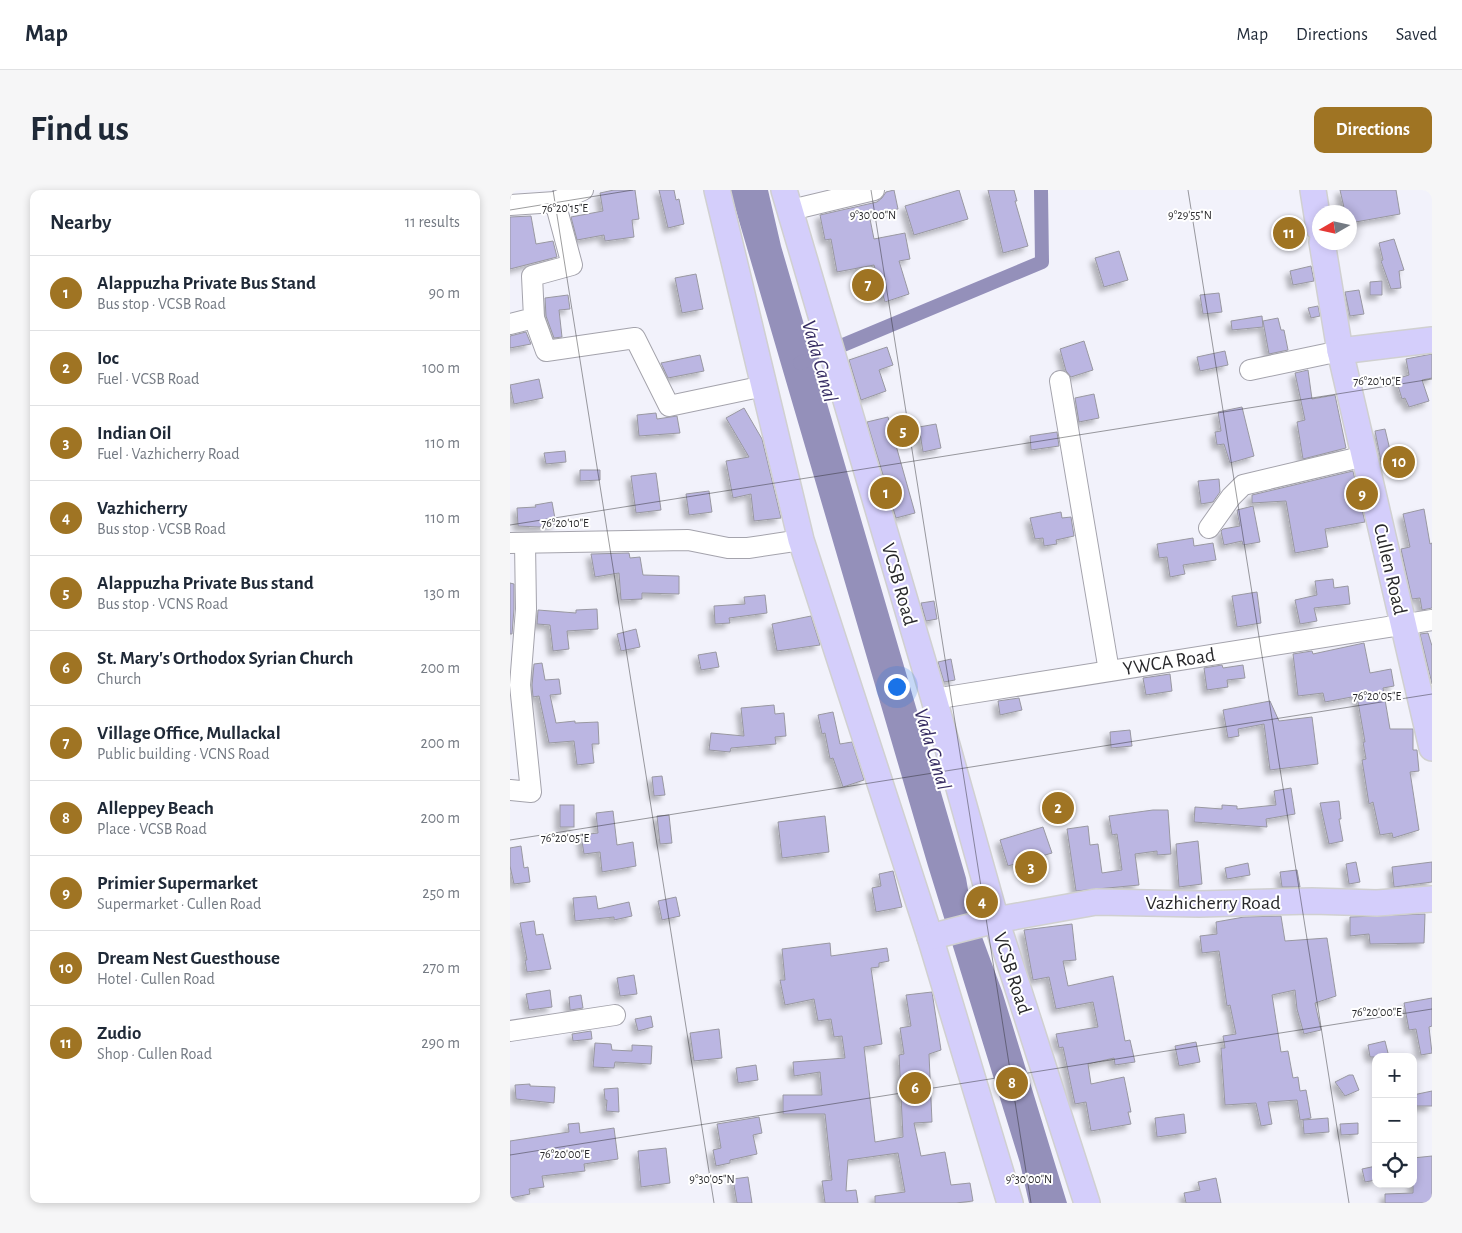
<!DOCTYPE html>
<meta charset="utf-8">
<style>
:root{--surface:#fff;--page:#f6f6f7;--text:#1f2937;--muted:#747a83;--line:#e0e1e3;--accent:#9f7423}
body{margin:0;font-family:"Alegreya Sans",sans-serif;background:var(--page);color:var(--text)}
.controls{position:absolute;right:15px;bottom:15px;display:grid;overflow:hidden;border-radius:10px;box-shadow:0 2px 8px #0003}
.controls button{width:45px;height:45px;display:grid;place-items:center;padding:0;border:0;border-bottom:1px solid var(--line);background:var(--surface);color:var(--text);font:25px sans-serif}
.compass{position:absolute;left:802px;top:15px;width:45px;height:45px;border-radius:50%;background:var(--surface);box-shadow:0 2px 8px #0003;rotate:261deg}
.you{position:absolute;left:386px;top:496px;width:18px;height:18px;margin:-12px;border:4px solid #fff;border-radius:50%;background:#1a73e8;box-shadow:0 0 0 8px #1a73e833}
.badge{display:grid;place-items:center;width:32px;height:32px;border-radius:50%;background:var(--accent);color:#fff;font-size:16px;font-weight:700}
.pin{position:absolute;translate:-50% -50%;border:2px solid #fff;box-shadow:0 1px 5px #0006}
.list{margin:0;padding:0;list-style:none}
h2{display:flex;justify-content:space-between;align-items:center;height:65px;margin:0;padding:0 20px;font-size:21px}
h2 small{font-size:16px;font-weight:400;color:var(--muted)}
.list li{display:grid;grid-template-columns:32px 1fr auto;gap:15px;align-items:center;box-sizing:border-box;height:75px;padding:0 20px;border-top:1px solid var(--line)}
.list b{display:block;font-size:19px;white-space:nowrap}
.list p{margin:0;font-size:16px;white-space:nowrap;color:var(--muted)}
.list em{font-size:16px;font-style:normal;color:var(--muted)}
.icon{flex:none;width:28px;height:28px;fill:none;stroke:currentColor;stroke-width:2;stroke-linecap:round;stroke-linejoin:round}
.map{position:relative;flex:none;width:922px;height:1013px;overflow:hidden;border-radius:10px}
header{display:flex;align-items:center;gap:30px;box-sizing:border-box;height:70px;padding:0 25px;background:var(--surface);border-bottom:1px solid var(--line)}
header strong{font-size:24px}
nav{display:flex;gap:28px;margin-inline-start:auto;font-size:18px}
.intro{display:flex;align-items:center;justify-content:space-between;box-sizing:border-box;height:120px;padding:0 30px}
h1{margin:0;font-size:35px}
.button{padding:12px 22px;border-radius:10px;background:var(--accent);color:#fff;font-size:18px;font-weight:700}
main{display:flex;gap:30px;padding:0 30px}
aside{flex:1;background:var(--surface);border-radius:10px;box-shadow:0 2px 8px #0003}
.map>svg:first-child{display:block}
.water{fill:#9490ba}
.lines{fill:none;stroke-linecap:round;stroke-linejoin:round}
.canal{stroke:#9490ba;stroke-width:14}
.building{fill:#bbb6e2;stroke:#9998a1;filter:url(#shadow)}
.minor-casing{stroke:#a4a3ac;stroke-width:22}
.major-casing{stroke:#d0d0d0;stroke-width:28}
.minor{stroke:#fff;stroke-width:20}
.major{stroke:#d4cefb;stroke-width:25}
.ticks{fill:none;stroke:#28282b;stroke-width:1;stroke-opacity:0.45}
.labels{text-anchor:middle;stroke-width:4;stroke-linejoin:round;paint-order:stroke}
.street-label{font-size:20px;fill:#28282b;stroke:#fff}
.water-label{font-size:21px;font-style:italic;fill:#372d63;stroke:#fff}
.ticks-label{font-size:12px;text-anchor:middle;fill:#28282b;stroke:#fff;stroke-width:4;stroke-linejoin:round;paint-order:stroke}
</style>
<header>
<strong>Map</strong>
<nav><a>Map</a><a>Directions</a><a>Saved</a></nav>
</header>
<div class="intro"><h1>Find us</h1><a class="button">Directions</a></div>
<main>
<aside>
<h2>Nearby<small>11 results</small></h2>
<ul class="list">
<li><span class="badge">1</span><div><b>Alappuzha Private Bus Stand</b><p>Bus stop · VCSB Road</p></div><em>90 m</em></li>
<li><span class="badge">2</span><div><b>Ioc</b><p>Fuel · VCSB Road</p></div><em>100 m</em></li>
<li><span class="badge">3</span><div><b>Indian Oil</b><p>Fuel · Vazhicherry Road</p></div><em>110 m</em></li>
<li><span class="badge">4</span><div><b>Vazhicherry</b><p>Bus stop · VCSB Road</p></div><em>110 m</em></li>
<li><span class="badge">5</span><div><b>Alappuzha Private Bus stand</b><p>Bus stop · VCNS Road</p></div><em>130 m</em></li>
<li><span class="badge">6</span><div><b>St. Mary's Orthodox Syrian Church</b><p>Church</p></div><em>200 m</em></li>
<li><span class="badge">7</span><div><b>Village Office, Mullackal</b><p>Public building · VCNS Road</p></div><em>200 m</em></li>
<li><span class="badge">8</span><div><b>Alleppey Beach</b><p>Place · VCSB Road</p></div><em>200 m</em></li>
<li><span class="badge">9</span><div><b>Primier Supermarket</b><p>Supermarket · Cullen Road</p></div><em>250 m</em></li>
<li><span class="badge">10</span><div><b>Dream Nest Guesthouse</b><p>Hotel · Cullen Road</p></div><em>270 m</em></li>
<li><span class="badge">11</span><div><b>Zudio</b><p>Shop · Cullen Road</p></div><em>290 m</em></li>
</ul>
</aside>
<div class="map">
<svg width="922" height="1013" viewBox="0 0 922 1013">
<defs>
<filter id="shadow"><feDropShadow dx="-4.5" dy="4.5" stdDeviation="2.5" flood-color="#0004"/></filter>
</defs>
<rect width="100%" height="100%" fill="#f2f2fb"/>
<polygon class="water" points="220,0 258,0 271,56 456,688 461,717 492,801 557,1013 519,1013 510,973 418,676"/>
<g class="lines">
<polyline class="canal" points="290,173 532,72 531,0"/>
</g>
<g class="building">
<polygon points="104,0 125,0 129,29 122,30 124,47 95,51 94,45 67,50 61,27 93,21 90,3"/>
<polygon points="149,0 164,0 166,10 169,9 174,34 158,38"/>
<polygon points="384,0 388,19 359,24 364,49 395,43 400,69 389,71 399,104 375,112 364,75 327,82 321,49 315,50 310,25 367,12 372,8 376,2"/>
<polygon points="449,0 458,29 404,45 395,16"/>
<polygon points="478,0 504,0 507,11 505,11 518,56 493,63"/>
<polygon points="830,0 886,0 890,24 840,33 840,22 835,22"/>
<polygon points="21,26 26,54 43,51 47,67 0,79 0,27"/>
<polygon points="884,49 894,80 889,81 891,98 881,99 871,71 873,70 869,53"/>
<polygon points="609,61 618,90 594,97 585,68"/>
<polygon points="801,76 804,91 783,95 780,81"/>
<polygon points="186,84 193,119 172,123 165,88"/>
<polygon points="872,91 872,105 860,105 860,92"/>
<polygon points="849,100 854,124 840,126 835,102"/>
<polygon points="709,103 712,122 693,124 690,105"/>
<polygon points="58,105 60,119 49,120 52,147 44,148 36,126 35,108"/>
<polygon points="808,116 810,126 801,128 798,118"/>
<polygon points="752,126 753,137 722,140 721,131"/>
<polygon points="768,128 771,140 774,140 778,160 759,164 753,131"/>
<polygon points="16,142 21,154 0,158 0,146"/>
<polygon points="574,151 583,180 561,187 556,181 550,159"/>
<polygon points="377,157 383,175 369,180 376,201 351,210 339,170"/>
<polygon points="715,161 718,175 690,181 687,167"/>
<polygon points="922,164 922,188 912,190 919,211 899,217 895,208 892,209 886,189 899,185 896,169"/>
<polygon points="190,165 194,181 158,188 151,173"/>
<polygon points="798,180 802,209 825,205 836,258 793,269 787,232 795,230 785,183"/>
<polygon points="29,189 33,208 4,214 0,195"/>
<polygon points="584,204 589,228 569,232 565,208"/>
<polygon points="732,217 744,266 720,273 714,254 707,255 705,242 711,241 708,222"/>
<polygon points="234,218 252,249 271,328 244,331 241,304 223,308 216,271 239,267 216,228"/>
<polygon points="146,223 147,229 167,226 170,243 129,246 127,225"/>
<polygon points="378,227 405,323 386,328 357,232"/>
<polygon points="426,234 431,258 413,262 409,237"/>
<polygon points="875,239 880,260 895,257 898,271 872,276 865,241"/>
<polygon points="547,242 549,256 521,260 520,246"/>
<polygon points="55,261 56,272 36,274 34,263"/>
<polygon points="70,280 90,280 90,290 70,291"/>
<polygon points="843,281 855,332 815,339 818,357 785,363 776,311 742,313 742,305"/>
<polygon points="146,283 151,320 126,323 121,286"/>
<polygon points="709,289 710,302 703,312 691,314 688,291"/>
<polygon points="199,301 202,322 179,325 176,304"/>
<polygon points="42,312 46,334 29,337 8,336 7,318 26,317 25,315"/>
<polygon points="743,316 750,352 733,355 732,351 714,355 711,341 713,339 730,336 727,320"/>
<polygon points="914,319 920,354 922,353 922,418 912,420 910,408 902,409 891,359 900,357 893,324"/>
<polygon points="551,322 552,328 561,327 564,346 546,350 547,354 534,356 533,348 525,349 520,328"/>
<polygon points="683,348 684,356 703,353 706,370 673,375 675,384 660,387 657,367 649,368 647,354"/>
<polygon points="119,363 120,368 130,367 133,385 169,386 169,404 132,403 132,409 111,410 109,383 85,387 81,364"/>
<polygon points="823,389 824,398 838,396 840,414 804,418 807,431 790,434 785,410 807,405 805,391"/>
<polygon points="0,393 4,394 4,419 2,444 0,444"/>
<polygon points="747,402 751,433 727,437 722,406"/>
<polygon points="255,405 257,423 219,428 220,433 205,434 204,416 235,414 234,407"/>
<polygon points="424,411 427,429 416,431 411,413"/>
<polygon points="87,419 88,439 57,441 59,459 43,461 40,435 27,434 28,420 66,423 66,420"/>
<polygon points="301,426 310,455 267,461 262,434"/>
<polygon points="126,439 130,457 111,461 107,444"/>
<polygon points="918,443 922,456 922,494 910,444"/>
<polygon points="854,453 860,483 881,479 884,496 873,498 880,539 903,539 903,560 907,560 909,581 900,582 909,640 883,648 882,643 870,645 863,612 859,614 852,570 856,569 853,552 855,552 847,506 815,512 813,503 788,506 783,464 802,461 803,464"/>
<polygon points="206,462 209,477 191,480 188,465"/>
<polygon points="441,469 445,490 434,492 428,472"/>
<polygon points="32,473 35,490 49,489 51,504 40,505 46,533 65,531 65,533 88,532 89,554 82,554 84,573 67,575 64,551 39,553 29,506 23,507 22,495 24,474"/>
<polygon points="712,475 713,478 733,475 735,488 717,490 718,497 697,500 694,478"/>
<polygon points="660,484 662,501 636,505 633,488"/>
<polygon points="509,508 512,520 490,525 488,511"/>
<polygon points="760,511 769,531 802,527 808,574 760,580 754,534 728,539 729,546 718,548 713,520"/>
<polygon points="264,515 265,524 274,523 276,546 265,547 266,554 221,558 220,562 199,560 201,543 234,546 231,518"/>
<polygon points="323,522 330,554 342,552 354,590 333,597 323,568 320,569 315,543 312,544 308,525"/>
<polygon points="620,540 622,556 601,558 600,542"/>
<polygon points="152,586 155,605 144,606 142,587"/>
<polygon points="781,598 785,624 756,629 757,637 684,632 685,617 712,619 712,615 727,616 727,619 766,615 764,601"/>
<polygon points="829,611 831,629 829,629 833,651 819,654 810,613"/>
<rect x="50" y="615" width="14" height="22"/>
<polygon points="643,620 658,620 661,664 647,665 647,661 625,664 629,695 566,701 557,639 578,636 580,655 588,654 592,683 612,680 607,644 602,645 599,626"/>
<polygon points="103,621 107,655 123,652 126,676 92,682 90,662 74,664 71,645 88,643 86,623"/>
<polygon points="159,625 162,653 150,654 147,626"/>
<polygon points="315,626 319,662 272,668 268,632"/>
<polygon points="533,637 542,663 498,676 490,650"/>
<polygon points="688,651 692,694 669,697 666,654"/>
<polygon points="11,656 14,678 18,677 20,692 4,694 0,676 0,658"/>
<polygon points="846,672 850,692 839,694 836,674"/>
<polygon points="922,672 922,692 884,697 882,677"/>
<polygon points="738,673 740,685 717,689 715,678"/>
<polygon points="787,680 790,697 772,697 770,682"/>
<polygon points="383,681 392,717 366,722 362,698 371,696 369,684"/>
<polygon points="86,706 88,719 119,712 122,726 104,730 104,727 65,731 63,708"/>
<polygon points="166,707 170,726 152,730 148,711"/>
<polygon points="915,724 914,753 860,754 859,744 840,746 840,727"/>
<polygon points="771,726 775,751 817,748 826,806 805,813 811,840 794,844 787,819 785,800 762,805 771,862 778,861 783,888 788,887 790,901 796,900 801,928 790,930 787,910 758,912 762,934 751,936 746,913 715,915 711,858 715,858 713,846 726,844 720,815 717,816 709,761 692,763 690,746 707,744 706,732 734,727"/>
<polygon points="24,731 26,745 33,744 41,779 17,782 15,770 17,770 10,733"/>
<polygon points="562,734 566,770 553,771 558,796 603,786 615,851 620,850 625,872 605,875 604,868 578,874 581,894 614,887 621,922 618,922 621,934 581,941 576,912 565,914 553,857 549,858 546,844 588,837 583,812 546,819 539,787 523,790 514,740"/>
<polygon points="320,753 321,766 377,758 379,771 369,773 369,777 361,778 372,854 354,857 365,952 393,947 389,865 394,864 390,838 401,836 396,805 422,802 431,860 419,864 422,932 404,933 411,966 435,962 441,995 460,993 463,1011 446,1013 365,1013 365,1006 395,1002 388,963 338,970 336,1001 346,1000 348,1013 315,1013 312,991 322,990 315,924 273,924 273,905 312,905 310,882 284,886 283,872 335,868 332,846 324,847 321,829 308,831 304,809 275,815 270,790 275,790 272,759"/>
<polygon points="124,785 127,804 110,806 107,788"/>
<polygon points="40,800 42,817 19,820 16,804"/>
<polygon points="71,805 73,818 60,820 59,807"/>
<polygon points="922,808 922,836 919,837 922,863 911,865 906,839 899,840 894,813"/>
<polygon points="141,826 143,837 128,841 125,829"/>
<polygon points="209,839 212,868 184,871 180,843"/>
<polygon points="81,841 82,849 63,851 62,844"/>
<polygon points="875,851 879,867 860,867 858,855"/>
<polygon points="686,852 690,872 669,876 665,856"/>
<polygon points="85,853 101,854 102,860 122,861 122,855 142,856 141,874 105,872 104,878 83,877"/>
<polygon points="246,875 248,890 228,893 226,878"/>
<polygon points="839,885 843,885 849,900 835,906 825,892"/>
<polygon points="20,894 20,896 45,897 44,913 6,909 5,895"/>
<polygon points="108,898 109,922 96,921 97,910 95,910 94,899"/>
<polygon points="922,901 922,916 903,916 903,905"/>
<polygon points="674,924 676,943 647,947 645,928"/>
<polygon points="249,927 252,943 243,945 247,964 220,970 220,973 206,976 203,960 211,958 207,934"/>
<polygon points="818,928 819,942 794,944 793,930"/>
<polygon points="69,933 70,943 104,938 108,969 74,974 75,981 32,986 34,997 19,999 20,1004 0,1008 0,951 59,942 58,934"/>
<polygon points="848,933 848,944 831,945 830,934"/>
<polygon points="156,958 160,993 131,997 128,961"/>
<polygon points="922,966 922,1013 875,1013 875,1004 903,1003 903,968"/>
<polygon points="866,976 866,990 855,992 852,979"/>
<polygon points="238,987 242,1013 227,1013 223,989"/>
<polygon points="706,988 711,1013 676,1013 674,1003 690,1000 688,992"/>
</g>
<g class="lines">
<g class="minor-casing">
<g id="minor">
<polyline points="0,15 45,12 73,0"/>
<polyline points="281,20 364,0"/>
<polyline points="24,128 36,161 125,148 159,216 254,196"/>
<polyline points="0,134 24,128 22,86 62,75 45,12"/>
<polyline points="740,180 830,161"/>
<polyline points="550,191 599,481"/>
<polyline points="699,338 721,307 733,295 855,266"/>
<polyline points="0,353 178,350 218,358 238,358 291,350"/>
<polyline points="424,509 922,430"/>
<polyline points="0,600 21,602 10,495 16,419 15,353"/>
<polyline points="0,841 105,825"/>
</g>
</g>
<g class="major-casing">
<g id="major">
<polyline points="207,0 291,350 420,747 500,1013"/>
<polyline points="274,0 424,509 486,730 577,1013"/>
<polyline points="803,0 809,38"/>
<polyline points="812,52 830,161 922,558"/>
<polyline points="830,161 922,150"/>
<polyline points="420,747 486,730 586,712 689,714 802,711 867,713 922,709"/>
</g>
</g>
<use href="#minor" class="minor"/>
<use href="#major" class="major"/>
</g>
<path class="ticks" d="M43 0 204 1013M361 0 521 1013M678 0 839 1013M0 20 123 0M0 335 922 189M0 650 922 504M0 965 922 819"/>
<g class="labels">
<g class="street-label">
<text transform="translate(881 379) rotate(77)" y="7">Cullen Road</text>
<text transform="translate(390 394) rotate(74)" y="7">VCSB Road</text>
<text transform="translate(659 471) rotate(-9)" y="7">YWCA Road</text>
<text x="703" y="719">Vazhicherry Road</text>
<text transform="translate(503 783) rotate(72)" y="7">VCSB Road</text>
</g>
<g class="water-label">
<text transform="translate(310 171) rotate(74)" y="7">Vada Canal</text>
<text transform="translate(423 559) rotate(73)" y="7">Vada Canal</text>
</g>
</g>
<g class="ticks-label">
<text x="55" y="22">76°20'15"E</text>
<text x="363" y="29">9°30'00"N</text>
<text x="680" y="29">9°29'55"N</text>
<text x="867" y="195">76°20'10"E</text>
<text x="55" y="337">76°20'10"E</text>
<text x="867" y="510">76°20'05"E</text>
<text x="55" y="652">76°20'05"E</text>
<text x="867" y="826">76°20'00"E</text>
<text x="55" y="968">76°20'00"E</text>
<text x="202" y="993">9°30'05"N</text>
<text x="519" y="993">9°30'00"N</text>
</g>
</svg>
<div class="controls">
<button>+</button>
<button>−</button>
<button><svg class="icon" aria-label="locate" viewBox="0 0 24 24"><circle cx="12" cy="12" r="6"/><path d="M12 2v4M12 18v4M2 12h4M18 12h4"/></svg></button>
</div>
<svg class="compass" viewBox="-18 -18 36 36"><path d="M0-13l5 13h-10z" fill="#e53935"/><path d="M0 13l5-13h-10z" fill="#747a83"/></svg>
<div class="you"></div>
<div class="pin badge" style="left:376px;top:303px">1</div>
<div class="pin badge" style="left:548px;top:618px">2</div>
<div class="pin badge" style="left:521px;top:677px">3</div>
<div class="pin badge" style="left:472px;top:712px">4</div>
<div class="pin badge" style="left:393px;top:241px">5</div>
<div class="pin badge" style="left:405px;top:898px">6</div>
<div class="pin badge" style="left:358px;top:95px">7</div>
<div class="pin badge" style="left:502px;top:893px">8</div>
<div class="pin badge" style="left:852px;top:304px">9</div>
<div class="pin badge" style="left:889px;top:272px">10</div>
<div class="pin badge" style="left:779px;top:43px">11</div>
</div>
</main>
